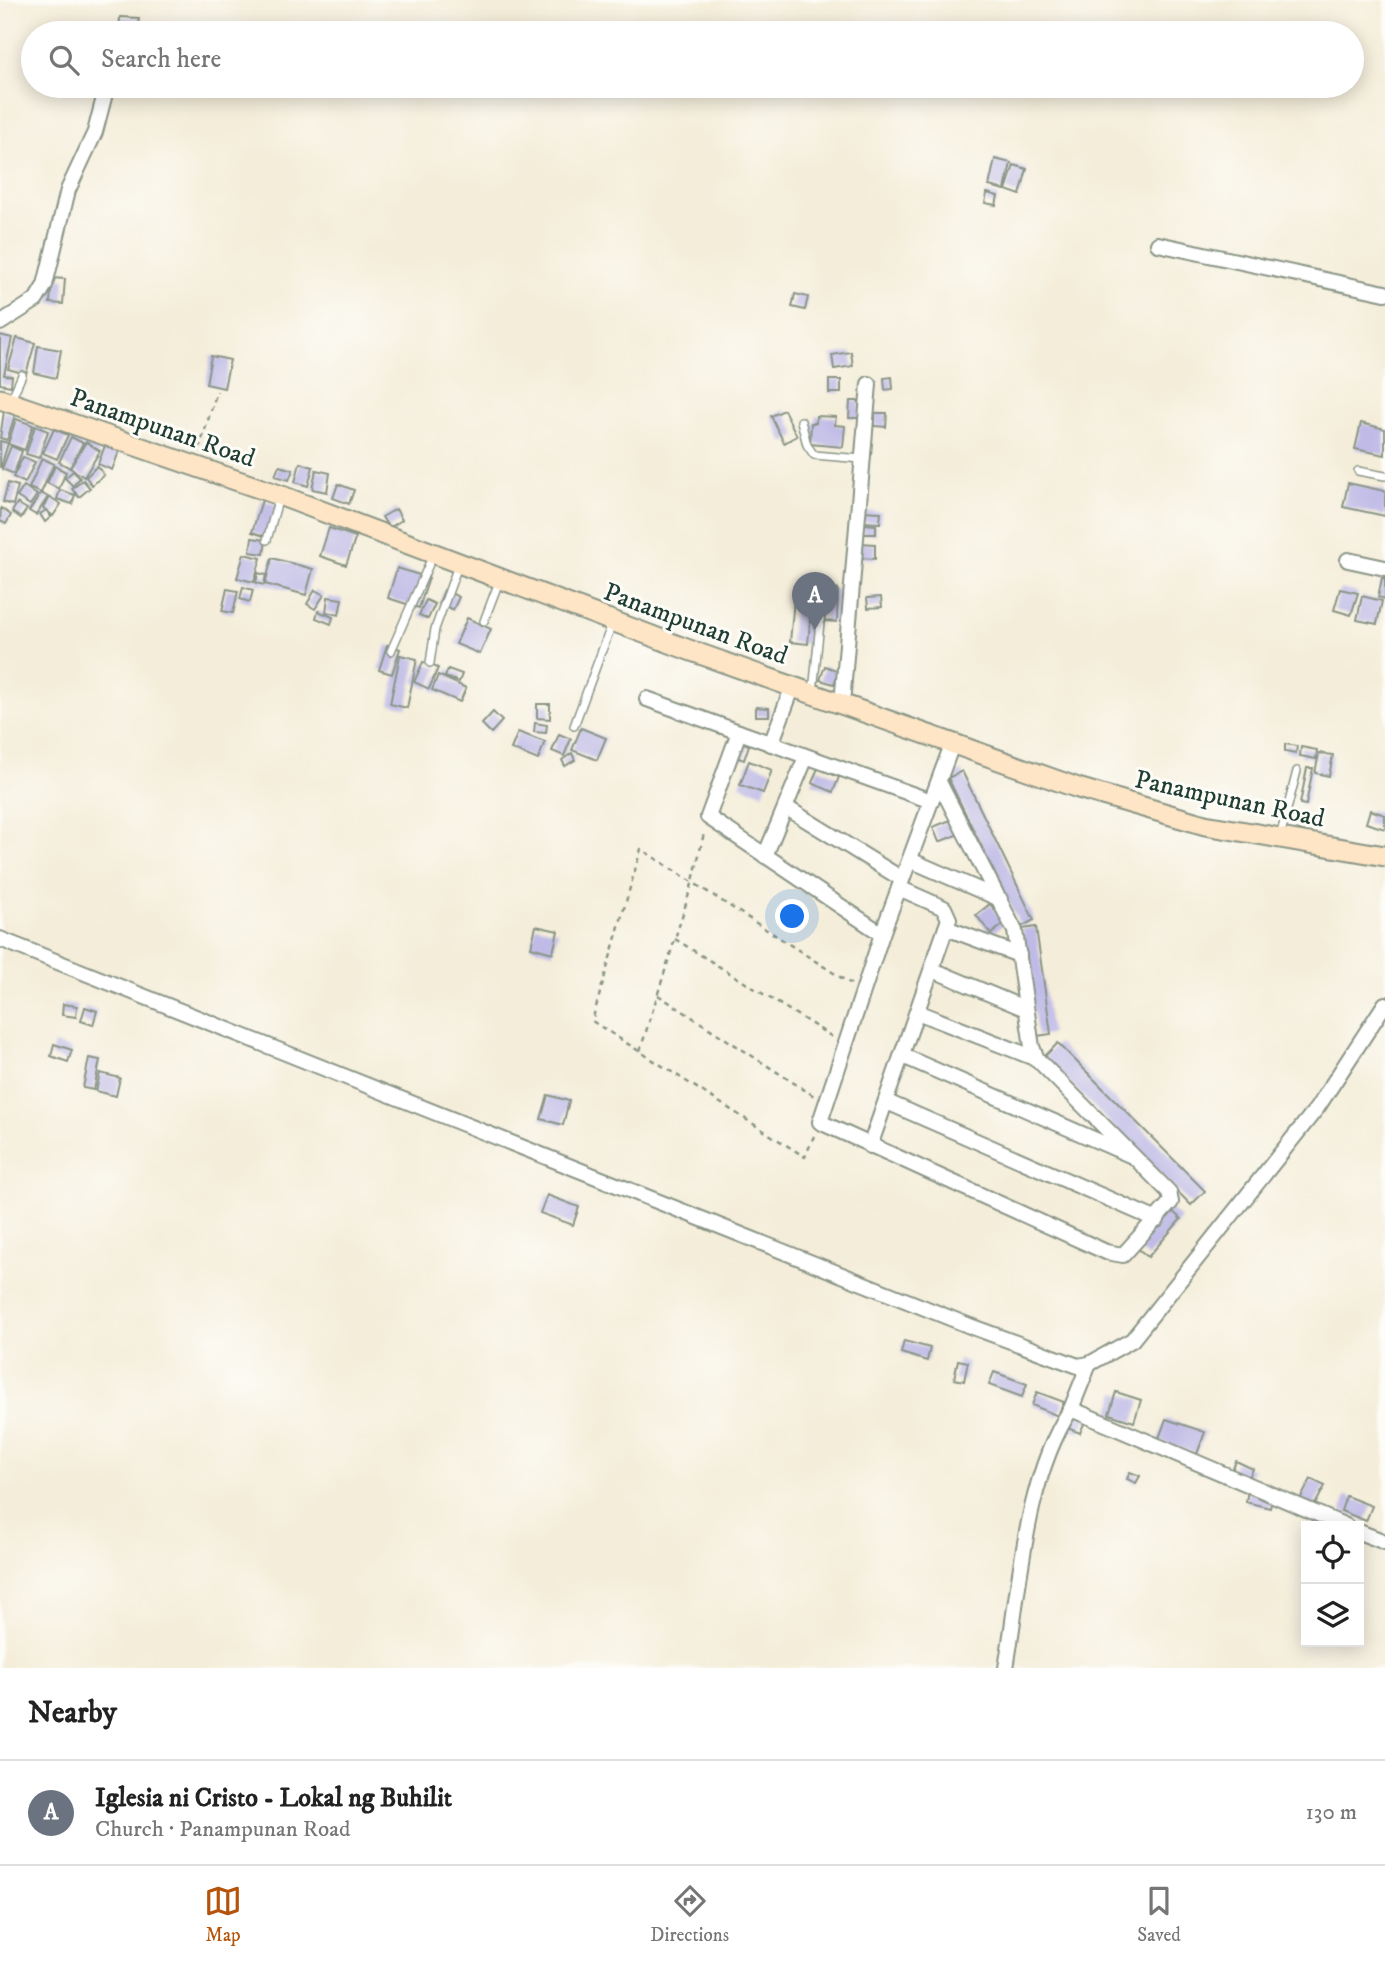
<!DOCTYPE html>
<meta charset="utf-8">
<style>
:root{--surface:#fff;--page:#f2f2f2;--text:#222;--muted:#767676;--line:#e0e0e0;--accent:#b45309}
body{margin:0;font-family:"IM FELL DW Pica",serif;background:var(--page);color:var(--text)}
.controls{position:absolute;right:21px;bottom:21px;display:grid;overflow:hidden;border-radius:0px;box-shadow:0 4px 18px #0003}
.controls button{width:63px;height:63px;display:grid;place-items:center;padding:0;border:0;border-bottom:2px solid var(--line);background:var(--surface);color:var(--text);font:35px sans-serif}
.you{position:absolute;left:793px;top:917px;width:24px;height:24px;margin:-18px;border:5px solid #fff;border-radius:50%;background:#1a73e8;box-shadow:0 0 0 10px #1a73e833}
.badge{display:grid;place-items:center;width:46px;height:46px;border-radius:50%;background:var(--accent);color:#fff;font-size:23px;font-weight:700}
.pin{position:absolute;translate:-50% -58px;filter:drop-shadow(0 2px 4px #0008)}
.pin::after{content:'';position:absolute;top:37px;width:24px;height:21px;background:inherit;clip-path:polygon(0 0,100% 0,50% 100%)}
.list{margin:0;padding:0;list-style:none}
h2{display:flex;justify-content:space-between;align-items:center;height:91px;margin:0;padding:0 28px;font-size:30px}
h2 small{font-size:23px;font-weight:400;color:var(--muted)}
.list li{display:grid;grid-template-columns:46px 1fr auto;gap:21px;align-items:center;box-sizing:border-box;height:105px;padding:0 28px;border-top:2px solid var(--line)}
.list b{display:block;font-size:26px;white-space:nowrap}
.list p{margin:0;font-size:23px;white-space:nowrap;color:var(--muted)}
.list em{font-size:23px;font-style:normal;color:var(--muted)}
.icon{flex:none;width:38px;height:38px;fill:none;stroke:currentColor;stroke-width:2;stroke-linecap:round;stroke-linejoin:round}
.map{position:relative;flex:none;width:1385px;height:1668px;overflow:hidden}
.search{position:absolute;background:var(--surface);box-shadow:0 4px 18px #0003;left:21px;right:21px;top:21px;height:77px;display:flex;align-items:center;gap:18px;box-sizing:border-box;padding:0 24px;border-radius:38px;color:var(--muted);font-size:26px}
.sheet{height:196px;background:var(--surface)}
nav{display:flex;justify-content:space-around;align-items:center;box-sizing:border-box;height:98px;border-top:2px solid var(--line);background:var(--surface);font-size:19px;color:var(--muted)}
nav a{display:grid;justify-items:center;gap:4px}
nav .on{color:var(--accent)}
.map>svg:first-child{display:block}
.building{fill:#c0bbe6}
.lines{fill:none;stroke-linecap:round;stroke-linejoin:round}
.lane-casing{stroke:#8a9586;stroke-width:10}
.street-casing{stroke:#8a9586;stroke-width:18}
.secondary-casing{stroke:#8a9586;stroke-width:23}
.path{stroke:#8a9586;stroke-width:2.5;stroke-dasharray:5 5;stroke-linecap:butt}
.lane{stroke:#fff;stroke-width:7}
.street{stroke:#fff;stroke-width:14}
.secondary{stroke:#fde5c5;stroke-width:19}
.labels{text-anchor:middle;stroke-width:6;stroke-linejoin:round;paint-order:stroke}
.street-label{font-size:26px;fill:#1f3d34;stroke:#fdfcf7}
</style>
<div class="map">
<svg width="1385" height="1668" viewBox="0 0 1385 1668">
<rect width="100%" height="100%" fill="#fdfcf7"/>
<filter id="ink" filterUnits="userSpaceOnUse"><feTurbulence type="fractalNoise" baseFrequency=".0143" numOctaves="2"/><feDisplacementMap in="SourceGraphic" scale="14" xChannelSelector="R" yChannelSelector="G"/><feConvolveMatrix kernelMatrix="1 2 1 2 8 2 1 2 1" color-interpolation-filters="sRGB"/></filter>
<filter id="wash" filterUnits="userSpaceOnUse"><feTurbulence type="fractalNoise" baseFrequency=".00686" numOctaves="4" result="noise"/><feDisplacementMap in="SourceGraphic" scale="28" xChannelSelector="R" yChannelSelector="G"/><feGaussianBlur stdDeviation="1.57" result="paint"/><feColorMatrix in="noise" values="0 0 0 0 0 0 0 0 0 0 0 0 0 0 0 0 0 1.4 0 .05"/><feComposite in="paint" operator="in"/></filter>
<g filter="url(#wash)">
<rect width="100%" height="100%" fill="#f4edd9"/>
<g id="blocks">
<g class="building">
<polygon points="120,17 139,18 138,33 119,33"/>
<polygon points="995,159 1011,163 1005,190 989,186"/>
<polygon points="1014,165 1027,169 1020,195 1006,190"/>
<polygon points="987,193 998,196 996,205 985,203"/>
<polygon points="52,278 65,279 63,304 50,303"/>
<polygon points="795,294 808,297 805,310 792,307"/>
<polygon points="0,335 12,338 4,375 12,376 11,386 0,384"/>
<polygon points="17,338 35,343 26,374 8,369"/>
<polygon points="38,346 61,350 56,378 34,373"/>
<polygon points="851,352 853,366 834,369 832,355"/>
<polygon points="211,356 230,360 224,388 206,384"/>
<polygon points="892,377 893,389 885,390 884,378"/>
<rect x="829" y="380" width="12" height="13"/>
<polygon points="850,401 860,401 860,418 849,418"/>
<polygon points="784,410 797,436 784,443 771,416"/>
<polygon points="4,411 15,415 7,440 0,438"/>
<polygon points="875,413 887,413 886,427 875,426"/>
<polygon points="816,416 836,417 835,425 845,426 843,447 810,444 811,423 816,423"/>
<polygon points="16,419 33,425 25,450 8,444"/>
<polygon points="1361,423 1385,429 1385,455 1355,449"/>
<polygon points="35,426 48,431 39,458 26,454"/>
<polygon points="54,429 68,435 57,459 43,453"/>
<polygon points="71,437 83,443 70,468 59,462"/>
<polygon points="0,441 8,443 1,467 0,467"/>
<polygon points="86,442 100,451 84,477 70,468"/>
<polygon points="106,443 120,449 112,470 98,464"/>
<polygon points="11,446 22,451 14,474 2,469"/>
<polygon points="23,457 35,462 25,483 13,477"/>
<polygon points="42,458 54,464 41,493 29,488"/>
<polygon points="300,463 313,467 308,486 295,482"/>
<polygon points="55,466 66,472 59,489 47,483"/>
<polygon points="97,466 104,475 92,485 86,477"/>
<polygon points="279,466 293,470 289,480 275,476"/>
<polygon points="316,470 330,473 327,492 312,489"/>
<polygon points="73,471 80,478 73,486 65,478"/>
<polygon points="83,480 90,488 79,497 72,489"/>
<polygon points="8,483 18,486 13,505 3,502"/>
<polygon points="1348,483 1385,491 1385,516 1343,507"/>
<polygon points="338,484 354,490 349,504 333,498"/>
<polygon points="24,486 37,495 30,505 17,497"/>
<polygon points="60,490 75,495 72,504 57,499"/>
<polygon points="41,493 48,497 36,515 29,511"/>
<polygon points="50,497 61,504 53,516 46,510 51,517 45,522 40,514 46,510 43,508"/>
<polygon points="262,500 277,505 267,537 252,532"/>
<polygon points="17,503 27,509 21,518 12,512"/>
<polygon points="1,508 11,515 6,524 0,521"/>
<polygon points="396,509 402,520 389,528 382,517"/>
<polygon points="862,511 881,512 880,523 861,522"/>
<polygon points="864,524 876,525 876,534 863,534"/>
<polygon points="329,528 356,537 346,565 320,556"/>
<polygon points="252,538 266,540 264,554 250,552"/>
<polygon points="860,543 875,544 875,559 859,558"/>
<polygon points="244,554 261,558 254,582 237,578"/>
<polygon points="272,558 313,569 306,595 265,584"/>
<polygon points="397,568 429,578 419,608 388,598"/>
<polygon points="258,573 266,575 264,585 256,583"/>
<polygon points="1382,578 1385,578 1385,599 1378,597"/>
<polygon points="243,587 253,590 250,602 240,599"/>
<polygon points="795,588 813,590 808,644 790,642"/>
<polygon points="227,589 238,591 233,613 222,611"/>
<polygon points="825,589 838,589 837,622 824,621"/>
<polygon points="1340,589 1358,593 1351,615 1334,610"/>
<polygon points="315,590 324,595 315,609 307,604"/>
<polygon points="444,590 459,597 453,610 439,603"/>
<polygon points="1362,596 1382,601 1377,624 1357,620"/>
<polygon points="328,597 342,599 339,615 326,612"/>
<polygon points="881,597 882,607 868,608 867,598"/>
<polygon points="426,600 435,604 428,619 419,615"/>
<polygon points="318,611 333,617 331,624 316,618"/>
<polygon points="467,618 491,629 480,654 456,644"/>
<polygon points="387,645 400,649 392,674 379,670"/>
<polygon points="400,655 417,659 407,708 390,704"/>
<polygon points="423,662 438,668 429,689 414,682"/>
<polygon points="825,666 839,671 834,684 820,680"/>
<polygon points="448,669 462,674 459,682 445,677"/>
<polygon points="438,675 466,688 460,702 432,690"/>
<polygon points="537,704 550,704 550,719 537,718"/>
<polygon points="756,707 769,708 769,716 756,716"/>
<polygon points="493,712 502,721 491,733 482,724"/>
<polygon points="535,723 547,725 546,733 534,732"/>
<polygon points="581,728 606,738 597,760 572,750"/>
<polygon points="518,732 545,742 538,760 511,749"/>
<polygon points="559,734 571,739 564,756 552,751"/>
<polygon points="739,741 749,745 744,760 733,756"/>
<polygon points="1285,744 1297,746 1296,753 1285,751"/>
<polygon points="1301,747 1317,750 1316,759 1300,756"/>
<polygon points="572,753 575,760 565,766 562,760"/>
<polygon points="1319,753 1333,755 1329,776 1315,773"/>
<polygon points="749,761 772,770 763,793 740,785"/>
<polygon points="818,768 839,777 833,792 812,783"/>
<polygon points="1307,768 1313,768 1306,805 1300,804"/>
<polygon points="962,771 1034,920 1021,927 948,778"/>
<polygon points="1370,810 1385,815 1385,829 1366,823"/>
<polygon points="953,819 959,834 939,842 933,827"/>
<polygon points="990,904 1005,923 991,934 976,915"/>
<polygon points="536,926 558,931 553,953 531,947"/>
<polygon points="1036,927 1051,1034 1037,1036 1022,929"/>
<polygon points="63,1004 77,1006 76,1017 62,1015"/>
<polygon points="85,1007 97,1011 93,1025 81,1021"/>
<polygon points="1058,1043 1205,1191 1191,1205 1044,1057"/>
<polygon points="54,1044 72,1050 68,1062 51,1056"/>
<polygon points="89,1058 100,1060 94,1090 83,1088"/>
<polygon points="100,1073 120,1078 116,1096 96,1091"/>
<polygon points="548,1095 569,1101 563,1125 541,1119"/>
<polygon points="547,1195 579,1207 573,1225 540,1213"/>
<polygon points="1169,1208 1181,1219 1148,1257 1136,1247"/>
<polygon points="904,1341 930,1348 927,1361 901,1353"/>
<polygon points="958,1360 968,1362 964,1381 954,1379"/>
<polygon points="994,1372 1027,1384 1022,1397 989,1385"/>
<polygon points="1037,1392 1064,1402 1058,1416 1032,1405"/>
<polygon points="1116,1392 1141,1400 1134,1422 1109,1414"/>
<polygon points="1072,1411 1087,1417 1080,1433 1065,1427"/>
<polygon points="1166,1419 1205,1432 1197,1454 1158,1441"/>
<polygon points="1236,1461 1253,1469 1246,1483 1230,1475"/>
<polygon points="1130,1472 1140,1476 1136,1483 1127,1479"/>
<polygon points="1311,1479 1325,1486 1310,1514 1296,1507"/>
<polygon points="1248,1489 1273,1495 1270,1508 1246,1502"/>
<polygon points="1346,1496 1372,1506 1366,1521 1341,1511"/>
</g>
</g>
</g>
<g filter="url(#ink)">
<use href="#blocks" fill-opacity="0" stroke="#8a9586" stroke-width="2"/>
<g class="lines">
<g class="lane-casing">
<g id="lane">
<polyline points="10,402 22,375"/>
<polyline points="801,421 807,445 814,455 862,459"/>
<polyline points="1358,471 1385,476"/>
<polyline points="267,540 279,497"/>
<polyline points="484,621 500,579"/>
<polyline points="391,651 433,555"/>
<polyline points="430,663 435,629 459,563"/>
<polyline points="813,692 823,593"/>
<polyline points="574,726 613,621"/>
<polyline points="1280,837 1297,771"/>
</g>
</g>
<g class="street-casing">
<g id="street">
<polyline points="1158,244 1385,293"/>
<polyline points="0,323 36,300 45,285 68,190 95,132 107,86"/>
<polyline points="1348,560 1385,568"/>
<polyline points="647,699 931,801"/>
<polyline points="842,704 869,384"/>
<polyline points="739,732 708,817 882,934"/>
<polyline points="771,744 793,686"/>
<polyline points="939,782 1015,931 1032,1047 1037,1059 1169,1192 1171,1202 1123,1255 1106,1252 820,1122 882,934 953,742"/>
<polyline points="787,808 902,879"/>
<polyline points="765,856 806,757"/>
<polyline points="910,860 1000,899"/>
<polyline points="946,928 1019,955"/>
<polyline points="0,939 970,1326 1078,1366 1089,1364 1132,1340 1317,1108 1385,1004"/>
<polyline points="933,970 1026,1009"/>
<polyline points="917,1012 1037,1059"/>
<polyline points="903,1056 1130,1155"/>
<polyline points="887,1102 1157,1220"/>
<polyline points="870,1146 949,919 944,908 899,888"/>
<polyline points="1089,1364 1071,1409 1346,1526"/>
<polyline points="1359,1532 1385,1542"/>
<path d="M1006 1668C1020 1585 1025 1479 1071 1409"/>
</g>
</g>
<g class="secondary-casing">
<polyline id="secondary" points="0,399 279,495 689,650 1078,788 1205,825 1385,856"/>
</g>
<g class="path">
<polyline points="199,449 217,391"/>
<polyline points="675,939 834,1038"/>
<polyline points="658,995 814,1096"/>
<polyline points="640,1051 693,881 704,833"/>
<polyline points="814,1136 805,1157 592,1021 641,849 851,984"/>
</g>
<use href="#lane" class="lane"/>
<use href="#street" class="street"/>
<use href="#secondary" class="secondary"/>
</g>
</g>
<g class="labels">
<g class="street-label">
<text transform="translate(163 427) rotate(19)" y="9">Panampunan Road</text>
<text transform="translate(696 623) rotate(20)" y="9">Panampunan Road</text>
<text transform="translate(1230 798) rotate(12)" y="9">Panampunan Road</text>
</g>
</g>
</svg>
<div class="controls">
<button><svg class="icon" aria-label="locate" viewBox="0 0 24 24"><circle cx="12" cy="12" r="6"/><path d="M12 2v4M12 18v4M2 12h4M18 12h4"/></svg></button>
<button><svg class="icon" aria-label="layers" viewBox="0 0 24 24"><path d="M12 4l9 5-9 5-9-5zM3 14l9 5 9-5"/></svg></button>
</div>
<div class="you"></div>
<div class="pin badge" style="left:815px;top:630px;background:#6b7280">A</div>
<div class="search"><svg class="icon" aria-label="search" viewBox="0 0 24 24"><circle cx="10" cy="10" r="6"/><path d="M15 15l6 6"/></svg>Search here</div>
</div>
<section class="sheet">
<h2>Nearby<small></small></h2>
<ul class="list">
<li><span class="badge" style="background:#6b7280">A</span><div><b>Iglesia ni Cristo - Lokal ng Buhilit</b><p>Church · Panampunan Road</p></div><em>130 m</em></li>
</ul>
</section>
<nav>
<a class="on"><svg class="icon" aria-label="map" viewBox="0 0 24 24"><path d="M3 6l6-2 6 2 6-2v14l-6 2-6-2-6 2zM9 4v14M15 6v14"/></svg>Map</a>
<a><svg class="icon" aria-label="directions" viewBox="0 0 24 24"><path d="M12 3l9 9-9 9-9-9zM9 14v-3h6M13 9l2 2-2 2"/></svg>Directions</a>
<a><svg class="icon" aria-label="saved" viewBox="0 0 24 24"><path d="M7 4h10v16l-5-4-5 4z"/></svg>Saved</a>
</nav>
